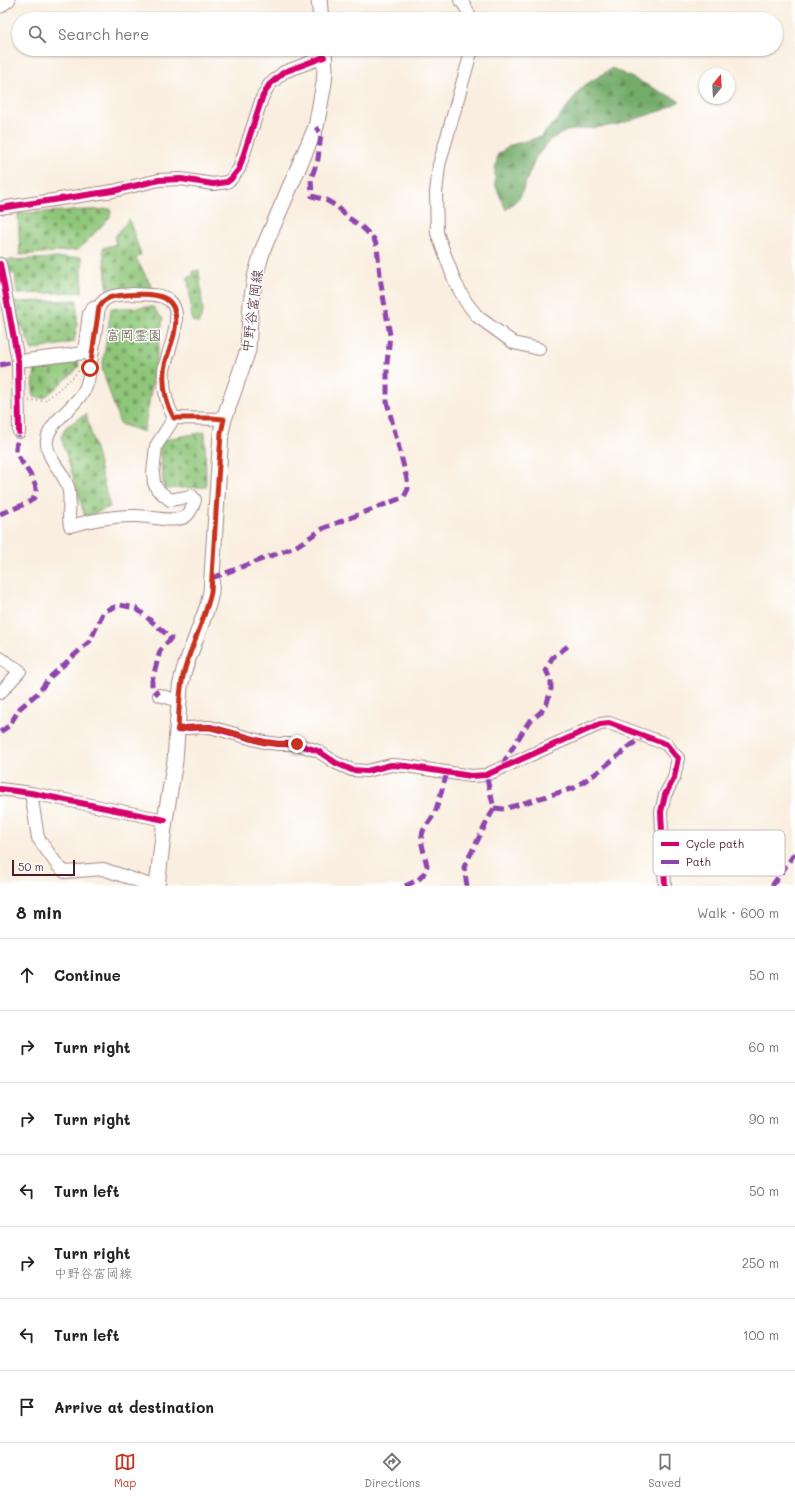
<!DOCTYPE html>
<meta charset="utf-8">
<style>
:root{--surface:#fff;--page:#f6f6f6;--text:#222;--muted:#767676;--line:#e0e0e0;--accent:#c8321e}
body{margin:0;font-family:Mali,"Klee One",sans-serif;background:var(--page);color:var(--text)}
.compass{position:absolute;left:699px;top:68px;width:36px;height:36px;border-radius:50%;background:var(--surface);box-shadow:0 1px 3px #0004;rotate:18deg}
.scale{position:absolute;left:12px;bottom:10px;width:63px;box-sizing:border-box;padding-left:4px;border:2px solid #4a1f2b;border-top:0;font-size:11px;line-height:14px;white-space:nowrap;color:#4a1f2b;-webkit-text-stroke:3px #fff;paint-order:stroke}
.stop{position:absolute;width:12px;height:12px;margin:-9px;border:3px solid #c8321e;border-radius:50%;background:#fff}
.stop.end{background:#c8321e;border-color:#fff;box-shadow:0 1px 4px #0008}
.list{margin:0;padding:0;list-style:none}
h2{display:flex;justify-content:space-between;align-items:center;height:52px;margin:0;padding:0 16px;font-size:17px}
h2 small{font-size:13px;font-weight:400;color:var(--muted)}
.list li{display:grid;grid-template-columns:26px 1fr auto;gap:12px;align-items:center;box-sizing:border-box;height:72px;padding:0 16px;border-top:1px solid var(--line)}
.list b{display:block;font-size:15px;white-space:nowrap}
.list p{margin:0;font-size:13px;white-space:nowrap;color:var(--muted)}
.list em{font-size:13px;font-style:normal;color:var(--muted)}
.icon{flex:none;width:22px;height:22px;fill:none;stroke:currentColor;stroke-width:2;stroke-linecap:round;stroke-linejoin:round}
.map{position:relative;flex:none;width:795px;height:886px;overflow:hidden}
.search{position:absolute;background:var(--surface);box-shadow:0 1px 3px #0004;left:12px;right:12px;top:12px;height:44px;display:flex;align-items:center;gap:10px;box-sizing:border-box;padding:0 14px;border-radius:22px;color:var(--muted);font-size:15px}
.sheet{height:556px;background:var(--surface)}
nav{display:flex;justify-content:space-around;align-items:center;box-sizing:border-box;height:56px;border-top:1px solid var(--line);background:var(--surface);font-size:11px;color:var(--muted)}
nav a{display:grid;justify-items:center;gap:2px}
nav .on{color:var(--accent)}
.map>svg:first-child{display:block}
.forest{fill:url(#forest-firs);stroke:#5e654a}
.cemetery{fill:url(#cemetery-stones);stroke:#6c7252}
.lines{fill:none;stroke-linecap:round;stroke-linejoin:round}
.minor-casing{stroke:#a28685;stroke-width:14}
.major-casing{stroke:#a28685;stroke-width:17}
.path{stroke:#a28685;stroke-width:1.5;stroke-dasharray:1 3;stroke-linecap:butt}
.minor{stroke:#fff;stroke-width:12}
.major{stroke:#fff;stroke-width:15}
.quiet{stroke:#8e44ad;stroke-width:5;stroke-dasharray:10 5;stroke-linecap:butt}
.cycleway-casing{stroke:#fff;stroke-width:8}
.cycleway{stroke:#d6006c;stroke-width:6}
.route{stroke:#c8321e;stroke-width:5}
.labels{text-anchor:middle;stroke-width:3;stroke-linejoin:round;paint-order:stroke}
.street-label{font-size:14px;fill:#4a1f2b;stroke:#fff}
.park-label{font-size:14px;fill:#625946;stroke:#fff}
.key{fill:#fff;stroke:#c9bcbf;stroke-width:1}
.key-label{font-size:11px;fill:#4a1f2b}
</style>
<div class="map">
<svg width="795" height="886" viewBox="0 0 795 886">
<defs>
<pattern id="forest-firs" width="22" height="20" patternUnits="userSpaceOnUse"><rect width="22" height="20" fill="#73ab69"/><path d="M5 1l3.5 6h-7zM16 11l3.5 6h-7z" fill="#608b57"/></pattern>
<pattern id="cemetery-stones" width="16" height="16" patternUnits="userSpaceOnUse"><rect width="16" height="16" fill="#8fc679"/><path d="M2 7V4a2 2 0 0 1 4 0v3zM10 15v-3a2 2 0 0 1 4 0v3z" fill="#77a063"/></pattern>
</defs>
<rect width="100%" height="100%" fill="#fff"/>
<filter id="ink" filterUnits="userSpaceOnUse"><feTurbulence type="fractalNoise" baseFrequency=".025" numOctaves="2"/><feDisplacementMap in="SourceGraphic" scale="8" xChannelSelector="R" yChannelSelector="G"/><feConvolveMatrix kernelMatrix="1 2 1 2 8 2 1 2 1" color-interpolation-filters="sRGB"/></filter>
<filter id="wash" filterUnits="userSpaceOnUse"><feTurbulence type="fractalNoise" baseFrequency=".012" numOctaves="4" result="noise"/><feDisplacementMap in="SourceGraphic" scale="16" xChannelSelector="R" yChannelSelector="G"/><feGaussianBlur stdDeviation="0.9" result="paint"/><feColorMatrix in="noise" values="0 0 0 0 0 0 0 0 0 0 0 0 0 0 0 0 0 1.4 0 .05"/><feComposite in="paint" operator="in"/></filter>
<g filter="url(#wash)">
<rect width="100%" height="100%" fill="#f9eedf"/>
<polygon class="forest" points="612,68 680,101 664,110 616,125 566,131 550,140 536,157 520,197 506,210 495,184 495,169 498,154 511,145 540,137 558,119 582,87"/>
<g class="cemetery">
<polygon points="111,209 110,217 78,250 20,255 18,213"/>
<polygon points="129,219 141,255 136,258 153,289 108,293 103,248 116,244 114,238"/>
<polygon points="82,257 82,292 17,294 15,273 8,274 7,260"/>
<polygon points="199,270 203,312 199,323 192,321 188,277 193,276 193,271"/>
<polygon points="77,300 77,327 74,342 32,350 22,326 17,326 15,302"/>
<polygon points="153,307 163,319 144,432 120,424 102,369 111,308"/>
<polygon points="78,360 79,366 72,374 44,398 34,397 33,389 35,366"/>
<polygon points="86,414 110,507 85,517 61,437 66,427"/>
<polygon points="205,432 206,487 164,489 159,448 166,439"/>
</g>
</g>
<g filter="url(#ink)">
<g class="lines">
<g class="minor-casing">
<g id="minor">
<polyline points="460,0 465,6 471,19"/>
<polyline points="0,7 9,0"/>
<polyline points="472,49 439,165 436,193 437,233 455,282 466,302 478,317 514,343 539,349"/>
<polyline points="0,208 113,191 159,180 181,179 213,184 227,182 231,179 239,169 262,98 269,85 284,72 324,57"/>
<polyline points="0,264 18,361 19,432"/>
<path d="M133 294C145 295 159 293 169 300 187 315 166 353 164 371 163 387 166 404 174 418L156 446 153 473 154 483 157 489 170 500 192 496 195 500C193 505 191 513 186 516 175 524 150 516 137 516 114 515 92 520 70 526 67 513 72 500 68 487 63 470 45 458 47 440 49 421 77 406 85 389 90 379 90 366 92 356 94 340 97 323 99 307 105 294 120 295 133 294Z"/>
<polyline points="18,361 84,353 89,313 93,308 99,307"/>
<polyline points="174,418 224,419"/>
<polyline points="0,658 20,671 0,693"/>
<polyline points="159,695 179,701"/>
<path d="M178 730 186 728 210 727 264 742 278 744H297L318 751 336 763 352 770 367 771 391 765 406 766 471 776 486 775 600 724 609 723 666 744C671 749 673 754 678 758L674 778 665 795 661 812 665 886"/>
<polyline points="0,789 31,793 165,820"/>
<polyline points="31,793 38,838 58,866 65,872 103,869 153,886"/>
</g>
</g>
<g class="major-casing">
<g id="major">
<polyline points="319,0 321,19"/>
<polyline points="157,886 165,820 175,761 180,687 184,670 208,605 211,592 221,433 224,419 248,350 251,303 255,277 263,249 316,127 324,83 325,71 324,49"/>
</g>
</g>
<polyline class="path" points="29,401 45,401 73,377 79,370"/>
<use href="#minor" class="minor"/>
<use href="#major" class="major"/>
<g class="quiet">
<polyline points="0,365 18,361"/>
<path d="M0 514C9 510 20 507 29 502 49 491 22 466 16 452V447L19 432"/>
<polyline points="212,578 295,547 324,528 404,497 408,489 407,479 387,402 387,363 390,335 381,284 377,247 374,239 363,228 346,216 338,207 326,200 312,196 311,179 318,159 321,134 316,127"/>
<polyline points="0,732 9,726 20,708 39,692 49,678 90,641 104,611 120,605 136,608 171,638 160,651 152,681 152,688 159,695"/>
<polyline points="505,766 505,760 528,723 541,712 547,703 551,689 551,681 546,670 552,658 568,646"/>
<polyline points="494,808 504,809 574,788 595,774 644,735"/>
<polyline points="405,886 418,880 423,875 427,866 421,840 423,831 435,813 447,773"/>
<polyline points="467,886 464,867 494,808 486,775"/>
<polyline points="772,886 795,853"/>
</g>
<g class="cycleway-casing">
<g id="cycleway">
<polyline points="0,208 113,191 159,180 181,179 213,184 227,182 231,179 239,169 262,98 269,85 284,72 324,57"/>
<polyline points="0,264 18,361 19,432"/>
<path d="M178 730 186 728 210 727 264 742 278 744H297L318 751 336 763 352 770 367 771 391 765 406 766 471 776 486 775 600 724 609 723 666 744C671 749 673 754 678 758L674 778 665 795 661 812 665 886"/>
<polyline points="0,789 31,793 165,820"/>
</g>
</g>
<use href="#cycleway" class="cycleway"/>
</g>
</g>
<g class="lines" filter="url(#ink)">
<path class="route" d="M90 368 99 307C104 297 114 296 125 295 158 292 183 294 174 335 171 347 165 359 164 371 163 387 166 404 174 418H212L224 419 221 433 211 592C205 620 191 645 184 672 179 691 179 711 178 730 209 721 233 734 263 742 274 744 285 744 297 744"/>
</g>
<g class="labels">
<g class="street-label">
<text transform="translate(252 311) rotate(-82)" y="5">中野谷富岡線</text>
</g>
<g class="park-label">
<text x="134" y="340">富岡霊園</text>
</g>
</g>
<rect x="653" y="830" width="132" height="46" rx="6" class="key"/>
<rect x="661" y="842" width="18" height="4" fill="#d6006c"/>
<rect x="661" y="860" width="18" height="4" fill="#8e44ad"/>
<g class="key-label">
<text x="686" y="848">Cycle path</text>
<text x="686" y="866">Path</text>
</g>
</svg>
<svg class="compass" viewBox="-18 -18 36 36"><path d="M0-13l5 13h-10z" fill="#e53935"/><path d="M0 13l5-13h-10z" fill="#767676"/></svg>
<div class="scale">50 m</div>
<div class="stop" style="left:90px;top:368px"></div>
<div class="stop end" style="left:297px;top:744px"></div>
<div class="search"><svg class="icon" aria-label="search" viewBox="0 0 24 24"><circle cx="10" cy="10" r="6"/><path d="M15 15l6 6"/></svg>Search here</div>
</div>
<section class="sheet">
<h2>8 min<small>Walk · 600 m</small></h2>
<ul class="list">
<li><svg class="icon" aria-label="ahead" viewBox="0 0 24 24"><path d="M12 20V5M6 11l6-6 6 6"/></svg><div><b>Continue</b></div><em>50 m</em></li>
<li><svg class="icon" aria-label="right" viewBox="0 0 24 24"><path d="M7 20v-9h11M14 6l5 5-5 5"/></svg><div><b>Turn right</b></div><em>60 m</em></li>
<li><svg class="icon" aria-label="right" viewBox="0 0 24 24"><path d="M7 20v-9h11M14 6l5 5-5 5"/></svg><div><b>Turn right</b></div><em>90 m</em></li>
<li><svg class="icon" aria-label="left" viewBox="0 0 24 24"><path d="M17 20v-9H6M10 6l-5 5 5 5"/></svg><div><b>Turn left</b></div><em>50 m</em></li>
<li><svg class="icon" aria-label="right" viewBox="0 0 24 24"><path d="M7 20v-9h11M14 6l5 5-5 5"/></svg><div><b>Turn right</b><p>中野谷富岡線</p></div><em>250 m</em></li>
<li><svg class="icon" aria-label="left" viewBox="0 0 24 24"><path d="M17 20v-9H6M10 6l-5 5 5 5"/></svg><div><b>Turn left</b></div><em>100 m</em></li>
<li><svg class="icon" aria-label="arrive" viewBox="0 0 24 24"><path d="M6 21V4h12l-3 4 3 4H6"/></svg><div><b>Arrive at destination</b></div></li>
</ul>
</section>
<nav>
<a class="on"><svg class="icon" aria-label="map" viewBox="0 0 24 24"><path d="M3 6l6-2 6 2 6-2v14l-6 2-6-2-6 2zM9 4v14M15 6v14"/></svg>Map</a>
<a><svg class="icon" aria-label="directions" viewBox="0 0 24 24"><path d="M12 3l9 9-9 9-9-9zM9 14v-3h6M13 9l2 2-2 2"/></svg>Directions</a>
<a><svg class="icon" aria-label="saved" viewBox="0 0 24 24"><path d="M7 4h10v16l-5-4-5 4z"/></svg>Saved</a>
</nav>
